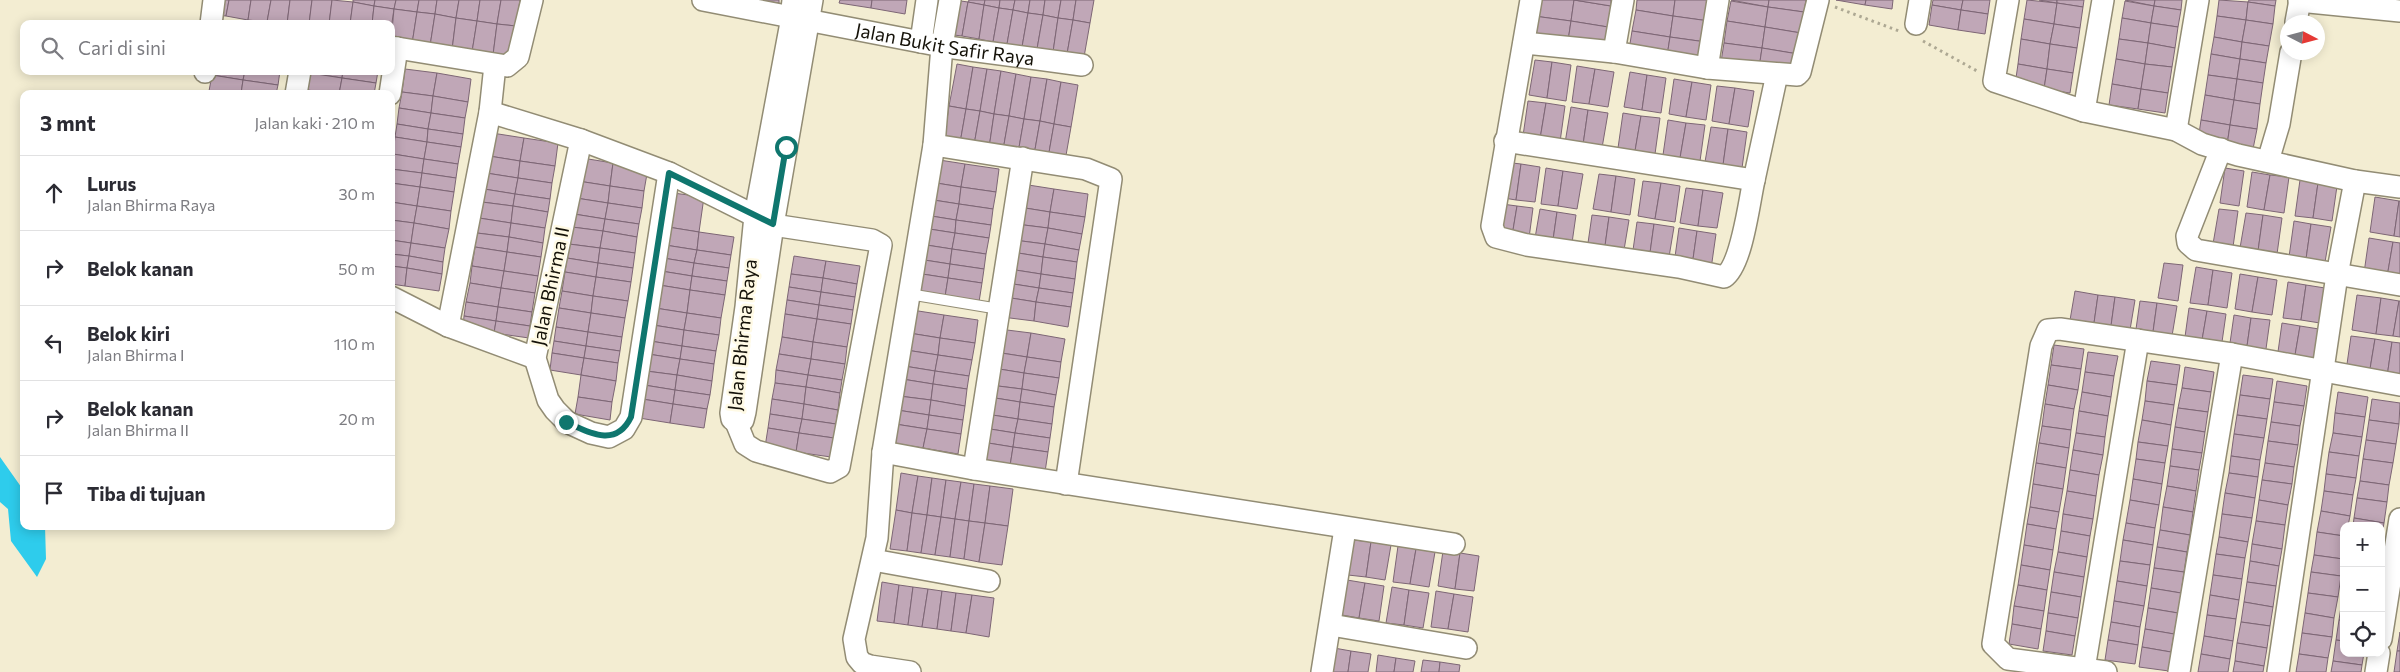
<!DOCTYPE html>
<html lang="id">
<meta charset="utf-8">
<style>
:root{--surface:#fff;--page:#f7f7f7;--text:#2b2b33;--muted:#7c7c81;--line:#e1e1e2}
body{margin:0;font-family:Commissioner,sans-serif;background:var(--page);color:var(--text)}
.controls{position:absolute;right:15px;bottom:15px;display:grid;overflow:hidden;border-radius:10px;box-shadow:0 2px 12px #0003}
.controls button{width:45px;height:45px;display:grid;place-items:center;padding:0;border:0;border-bottom:1px solid var(--line);background:var(--surface);color:var(--text);font:25px sans-serif}
.compass{position:absolute;left:2280px;top:15px;width:45px;height:45px;border-radius:50%;background:var(--surface);box-shadow:0 2px 12px #0003;rotate:96deg}
.stop{position:absolute;width:15px;height:15px;margin:-11px;border:4px solid #0f766e;border-radius:50%;background:#fff}
.stop.end{background:#0f766e;border-color:#fff;box-shadow:0 1px 5px #0008}
.list{margin:0;padding:0;list-style:none}
h2{display:flex;justify-content:space-between;align-items:center;height:65px;margin:0;padding:0 20px;font-size:21px}
h2 small{font-size:16px;font-weight:400;color:var(--muted)}
.list li{display:grid;grid-template-columns:32px 1fr auto;gap:15px;align-items:center;box-sizing:border-box;height:75px;padding:0 20px;border-top:1px solid var(--line)}
.list b{display:block;font-size:19px;white-space:nowrap}
.list p{margin:0;font-size:16px;white-space:nowrap;color:var(--muted)}
.list em{font-size:16px;font-style:normal;color:var(--muted)}
.icon{flex:none;width:28px;height:28px;fill:none;stroke:currentColor;stroke-width:2;stroke-linecap:round;stroke-linejoin:round}
.map{position:relative;flex:none;width:2400px;height:672px;overflow:hidden}
.search{position:absolute;background:var(--surface);box-shadow:0 2px 12px #0003;left:20px;top:20px;width:375px;height:55px;display:flex;align-items:center;gap:12px;box-sizing:border-box;padding:0 18px;border-radius:10px;color:var(--muted);font-size:19px}
.panel{position:absolute;background:var(--surface);box-shadow:0 2px 12px #0003;left:20px;top:90px;width:375px;height:440px;border-radius:10px}
.map>svg:first-child{display:block}
.water{fill:#2eccec}
.building{fill:#c0a7b7;stroke:#7d6675}
.lines{fill:none;stroke-linecap:round;stroke-linejoin:round}
.service-casing{stroke:#928c74;stroke-width:12}
.minor-casing{stroke:#928c74;stroke-width:24}
.path{stroke:#ada893;stroke-width:3;stroke-dasharray:2.5 4;stroke-linecap:butt}
.service{stroke:#fff;stroke-width:10}
.minor{stroke:#fff;stroke-width:21}
.route{stroke:#0f766e;stroke-width:6}
.labels{text-anchor:middle;stroke-width:5;stroke-linejoin:round;paint-order:stroke}
.street-label{font-size:19px;fill:#151209;stroke:#fffae5}
</style>
<div class="map">
<svg width="2400" height="672" viewBox="0 0 2400 672">
<rect width="100%" height="100%" fill="#f3edd2"/>
<polygon class="water" points="0,457 24,491 24,526 45,526 46,559 37,577 11,541 8,509 0,502"/>
<g class="building">
<polygon points="217,0 229,0 226,16 214,15"/>
<polygon points="229,0 251,0 248,20 226,16"/>
<polygon points="251,0 271,0 267,22 248,20"/>
<polygon points="271,0 290,0 287,24 267,22"/>
<polygon points="290,0 312,0 309,24 287,24"/>
<polygon points="312,0 332,0 329,24 309,24"/>
<polygon points="332,0 353,2 350,24 329,24"/>
<polygon points="353,0 375,0 374,6 353,2"/>
<polygon points="375,0 396,0 394,9 374,6"/>
<polygon points="396,0 419,0 417,12 394,9"/>
<polygon points="419,0 437,0 435,14 417,12"/>
<polygon points="437,0 459,0 456,18 435,14"/>
<polygon points="459,0 480,0 477,21 456,18"/>
<polygon points="480,0 501,0 497,24 477,21"/>
<polygon points="501,0 520,0 516,26 497,24"/>
<polygon points="757,0 779,0 779,3"/>
<polygon points="840,0 872,0 871,8 839,3"/>
<polygon points="872,0 907,0 905,14 871,8"/>
<polygon points="954,0 968,2 962,36 946,34"/>
<polygon points="969,0 985,0 984,5 968,2"/>
<polygon points="985,0 1000,0 999,8 984,5"/>
<polygon points="1000,0 1015,0 1013,10 999,8"/>
<polygon points="1015,0 1030,0 1028,13 1013,10"/>
<polygon points="1030,0 1045,0 1043,15 1028,13"/>
<polygon points="1045,0 1061,0 1058,18 1043,15"/>
<polygon points="1061,0 1076,0 1073,20 1058,18"/>
<polygon points="1076,0 1094,0 1090,23 1073,20"/>
<polygon points="1536,0 1574,0 1571,21 1534,16"/>
<polygon points="1574,0 1611,6 1608,27 1571,21"/>
<polygon points="1574,0 1611,0 1611,6"/>
<polygon points="1637,0 1675,0 1673,16 1636,10"/>
<polygon points="1675,0 1709,0 1709,21 1673,16"/>
<polygon points="1731,0 1769,0 1768,7"/>
<polygon points="1769,0 1806,0 1804,12 1768,7"/>
<polygon points="1836,0 1866,0 1865,5"/>
<polygon points="1866,0 1893,0 1892,9 1865,5"/>
<polygon points="1933,0 1963,0 1961,10 1932,5"/>
<polygon points="1963,0 1990,0 1988,14 1961,10"/>
<polygon points="2027,0 2057,3 2054,24 2024,19"/>
<polygon points="2039,0 2057,0 2057,3"/>
<polygon points="2057,0 2084,0 2083,7 2057,3"/>
<polygon points="2125,0 2155,0 2154,6"/>
<polygon points="2155,0 2182,0 2181,10 2154,6"/>
<polygon points="2219,0 2248,2 2246,20 2217,16"/>
<polygon points="2249,0 2276,0 2275,6 2248,2"/>
<polygon points="1731,1 1768,7 1765,27 1727,21"/>
<polygon points="2125,1 2154,6 2151,23 2122,18"/>
<polygon points="353,2 374,6 372,24 350,24"/>
<polygon points="968,2 984,5 979,39 962,36"/>
<polygon points="2248,2 2275,6 2273,24 2246,20"/>
<polygon points="2057,3 2083,7 2080,28 2054,24"/>
<polygon points="984,5 999,8 993,42 979,39"/>
<polygon points="1932,5 1961,10 1958,30 1929,25"/>
<polygon points="374,6 394,9 391,29 391,24 372,24"/>
<polygon points="2154,6 2181,10 2178,27 2151,23"/>
<polygon points="1768,7 1804,12 1801,33 1765,27"/>
<polygon points="999,8 1013,10 1007,44 993,42"/>
<polygon points="394,9 417,12 412,44 391,41"/>
<polygon points="1013,10 1028,13 1022,47 1007,44"/>
<polygon points="1636,10 1673,16 1670,37 1632,31"/>
<polygon points="1961,10 1988,14 1985,34 1958,30"/>
<polygon points="417,12 435,14 430,46 412,44"/>
<polygon points="1028,13 1043,15 1037,49 1022,47"/>
<polygon points="435,14 456,18 452,50 430,46"/>
<polygon points="1043,15 1058,18 1053,52 1037,49"/>
<polygon points="1534,16 1571,21 1568,41 1531,35"/>
<polygon points="1673,16 1709,21 1706,42 1670,37"/>
<polygon points="2217,16 2246,20 2242,42 2214,37"/>
<polygon points="456,18 477,21 472,52 452,50"/>
<polygon points="1058,18 1073,20 1067,54 1053,52"/>
<polygon points="2122,18 2151,23 2148,43 2119,39"/>
<polygon points="2024,19 2054,24 2050,44 2021,39"/>
<polygon points="1073,20 1090,23 1084,57 1067,54"/>
<polygon points="2246,20 2273,24 2269,46 2242,42"/>
<polygon points="477,21 497,24 493,55 472,52"/>
<polygon points="1571,21 1608,27 1604,46 1568,41"/>
<polygon points="1727,21 1765,27 1762,48 1724,43"/>
<polygon points="2151,23 2178,27 2175,48 2148,43"/>
<polygon points="497,24 516,26 511,58 493,55"/>
<polygon points="2054,24 2080,28 2077,48 2050,44"/>
<polygon points="1765,27 1801,33 1798,54 1762,48"/>
<polygon points="1632,31 1670,37 1667,56 1629,50"/>
<polygon points="1670,37 1706,42 1703,62 1667,56"/>
<polygon points="2214,37 2242,42 2240,59 2211,54"/>
<polygon points="2021,39 2050,44 2047,69 2018,64"/>
<polygon points="2119,39 2148,43 2145,64 2116,59"/>
<polygon points="2242,42 2269,46 2266,63 2240,59"/>
<polygon points="1724,43 1762,48 1759,68 1721,62"/>
<polygon points="2148,43 2175,48 2172,67 2145,64"/>
<polygon points="2050,44 2077,48 2073,73 2047,69"/>
<polygon points="1762,48 1798,54 1795,73 1759,68"/>
<polygon points="2211,54 2240,59 2237,79 2208,75"/>
<polygon points="2116,59 2145,64 2141,89 2112,84"/>
<polygon points="2240,59 2266,63 2263,83 2237,79"/>
<polygon points="1535,60 1552,62 1547,98 1529,95"/>
<polygon points="1552,62 1571,65 1566,101 1547,98"/>
<polygon points="957,64 973,67 966,109 949,106"/>
<polygon points="2018,64 2047,69 2044,89 2015,85"/>
<polygon points="2145,64 2172,67 2168,93 2141,89"/>
<polygon points="1577,66 1595,69 1589,104 1572,102"/>
<polygon points="973,67 987,69 980,111 966,109"/>
<polygon points="405,69 437,73 433,96 402,92"/>
<polygon points="987,69 1001,71 994,114 980,111"/>
<polygon points="1595,69 1614,72 1608,107 1589,104"/>
<polygon points="2047,69 2073,73 2070,93 2044,89"/>
<polygon points="213,71 245,71 243,80 212,75"/>
<polygon points="245,71 280,71 278,85 243,80"/>
<polygon points="310,71 343,71 342,78 310,73"/>
<polygon points="343,71 378,71 376,83 342,78"/>
<polygon points="1001,71 1016,74 1009,116 994,114"/>
<polygon points="1630,72 1647,75 1642,110 1624,107"/>
<polygon points="310,73 342,78 339,94 307,90"/>
<polygon points="437,73 471,79 468,102 433,96"/>
<polygon points="1016,74 1031,77 1024,119 1009,116"/>
<polygon points="212,75 243,80 241,94 209,91"/>
<polygon points="1647,75 1666,78 1661,113 1642,110"/>
<polygon points="2208,75 2237,79 2234,100 2205,95"/>
<polygon points="1031,77 1047,79 1040,121 1024,119"/>
<polygon points="342,78 376,83 374,94 339,94"/>
<polygon points="1047,79 1061,82 1054,124 1040,121"/>
<polygon points="1674,79 1692,82 1686,117 1669,114"/>
<polygon points="2237,79 2263,83 2260,104 2234,100"/>
<polygon points="243,80 278,85 276,94 241,94"/>
<polygon points="1061,82 1078,85 1071,127 1054,124"/>
<polygon points="1692,82 1711,85 1706,120 1686,117"/>
<polygon points="2112,84 2141,89 2138,109 2109,105"/>
<polygon points="1717,86 1735,88 1729,124 1712,121"/>
<polygon points="1735,88 1754,91 1748,127 1729,124"/>
<polygon points="2141,89 2168,93 2165,113 2138,109"/>
<polygon points="307,90 332,94 307,94"/>
<polygon points="209,91 228,94 209,94"/>
<polygon points="402,92 433,96 431,113 399,108"/>
<polygon points="2205,95 2234,100 2230,125 2201,120"/>
<polygon points="433,96 468,102 465,118 431,113"/>
<polygon points="2234,100 2260,104 2257,129 2230,125"/>
<polygon points="1528,101 1546,103 1540,139 1523,136"/>
<polygon points="1546,103 1565,106 1560,142 1540,139"/>
<polygon points="949,106 966,109 960,143 944,140"/>
<polygon points="1571,107 1588,110 1583,145 1565,143"/>
<polygon points="399,108 431,113 428,129 397,124"/>
<polygon points="966,109 980,111 974,145 960,143"/>
<polygon points="1588,110 1608,113 1602,148 1583,145"/>
<polygon points="980,111 994,114 989,148 974,145"/>
<polygon points="431,113 465,118 463,134 428,129"/>
<polygon points="1623,113 1641,116 1635,151 1618,148"/>
<polygon points="994,114 1009,116 1003,150 989,148"/>
<polygon points="1009,116 1024,119 1018,153 1003,150"/>
<polygon points="1641,116 1660,118 1655,154 1635,151"/>
<polygon points="1024,119 1040,121 1034,155 1018,153"/>
<polygon points="1668,120 1686,123 1680,158 1663,155"/>
<polygon points="2201,120 2230,125 2227,145 2198,141"/>
<polygon points="1040,121 1054,124 1048,158 1034,155"/>
<polygon points="1686,123 1705,125 1700,161 1680,158"/>
<polygon points="397,124 428,129 427,142 395,137"/>
<polygon points="1054,124 1071,127 1065,161 1048,158"/>
<polygon points="2230,125 2257,129 2253,149 2227,145"/>
<polygon points="1711,127 1728,129 1723,165 1705,162"/>
<polygon points="428,129 463,134 461,147 427,142"/>
<polygon points="1728,129 1747,132 1742,168 1723,165"/>
<polygon points="492,133 524,138 520,161 489,156"/>
<polygon points="395,137 427,142 424,159 393,154"/>
<polygon points="524,138 558,143 555,166 520,161"/>
<polygon points="427,142 461,147 458,164 424,159"/>
<polygon points="393,154 424,159 422,173 391,169"/>
<polygon points="489,156 520,161 518,178 486,173"/>
<polygon points="582,158 613,163 610,186 578,181"/>
<polygon points="424,159 458,164 456,178 422,173"/>
<polygon points="933,159 965,164 961,187 930,182"/>
<polygon points="520,161 555,166 552,183 518,178"/>
<polygon points="1504,162 1521,164 1516,200 1498,197"/>
<polygon points="613,163 648,168 644,191 610,186"/>
<polygon points="965,164 999,169 996,192 961,187"/>
<polygon points="1521,164 1540,167 1535,202 1516,200"/>
<polygon points="1546,168 1563,171 1558,206 1541,204"/>
<polygon points="2225,168 2244,171 2239,206 2220,203"/>
<polygon points="391,169 422,173 420,187 391,183"/>
<polygon points="1563,171 1583,174 1577,209 1558,206"/>
<polygon points="2252,172 2270,175 2264,210 2247,207"/>
<polygon points="422,173 456,178 454,192 420,187"/>
<polygon points="486,173 518,178 515,194 484,189"/>
<polygon points="1599,174 1616,176 1611,212 1593,209"/>
<polygon points="2270,175 2289,177 2284,213 2264,210"/>
<polygon points="1616,176 1635,179 1630,215 1611,212"/>
<polygon points="518,178 552,183 550,199 515,194"/>
<polygon points="2300,180 2318,183 2313,218 2295,216"/>
<polygon points="578,181 610,186 608,203 576,198"/>
<polygon points="1643,181 1661,183 1655,219 1638,216"/>
<polygon points="930,182 961,187 959,204 927,199"/>
<polygon points="391,183 420,187 417,206 391,202"/>
<polygon points="1661,183 1680,186 1675,222 1655,219"/>
<polygon points="2318,183 2337,186 2332,221 2313,218"/>
<polygon points="1022,184 1054,189 1050,212 1019,207"/>
<polygon points="610,186 644,191 642,208 608,203"/>
<polygon points="420,187 454,192 451,211 417,206"/>
<polygon points="961,187 996,192 993,209 959,204"/>
<polygon points="1686,188 1703,190 1698,226 1680,223"/>
<polygon points="484,189 515,194 513,206 482,202"/>
<polygon points="1054,189 1088,194 1085,217 1050,212"/>
<polygon points="1703,190 1723,193 1717,228 1698,226"/>
<polygon points="673,193 704,197 699,232 668,227"/>
<polygon points="515,194 550,199 548,212 513,206"/>
<polygon points="2375,197 2399,201 2394,236 2370,232"/>
<polygon points="576,198 608,203 605,219 574,214"/>
<polygon points="927,199 959,204 956,220 925,215"/>
<polygon points="2399,201 2400,201 2400,237 2394,236"/>
<polygon points="391,202 417,206 414,223 391,220"/>
<polygon points="482,202 513,206 511,223 479,218"/>
<polygon points="608,203 642,208 639,224 605,219"/>
<polygon points="959,204 993,209 991,225 956,220"/>
<polygon points="1502,204 1517,206 1512,236 1498,234"/>
<polygon points="417,206 451,211 449,229 414,223"/>
<polygon points="513,206 548,212 545,228 511,223"/>
<polygon points="1517,206 1533,208 1529,238 1512,236"/>
<polygon points="1019,207 1050,212 1048,228 1016,224"/>
<polygon points="1540,209 1557,212 1552,247 1534,244"/>
<polygon points="2219,209 2238,211 2233,247 2213,244"/>
<polygon points="1050,212 1085,217 1082,234 1048,228"/>
<polygon points="1557,212 1576,215 1571,250 1552,247"/>
<polygon points="2246,213 2263,215 2258,251 2240,248"/>
<polygon points="574,214 605,219 603,231 572,227"/>
<polygon points="925,215 956,220 955,233 923,228"/>
<polygon points="1592,215 1609,217 1604,253 1587,250"/>
<polygon points="2263,215 2282,218 2277,254 2258,251"/>
<polygon points="1609,217 1629,220 1623,256 1604,253"/>
<polygon points="479,218 511,223 509,237 477,233"/>
<polygon points="605,219 639,224 637,237 603,231"/>
<polygon points="391,220 414,223 411,243 391,240"/>
<polygon points="956,220 991,225 989,238 955,233"/>
<polygon points="2294,221 2311,224 2306,259 2289,257"/>
<polygon points="1637,222 1654,224 1649,260 1632,257"/>
<polygon points="414,223 449,229 445,248 411,243"/>
<polygon points="511,223 545,228 543,243 509,237"/>
<polygon points="1016,224 1048,228 1045,244 1014,240"/>
<polygon points="1654,224 1674,227 1668,263 1649,260"/>
<polygon points="2311,224 2331,227 2325,262 2306,259"/>
<polygon points="572,227 603,231 600,248 569,244"/>
<polygon points="668,227 699,232 697,250 665,245"/>
<polygon points="923,228 955,233 952,249 920,244"/>
<polygon points="1048,228 1082,234 1079,250 1045,244"/>
<polygon points="1679,228 1697,231 1692,266 1674,264"/>
<polygon points="603,231 637,237 635,253 600,248"/>
<polygon points="1697,231 1716,234 1711,269 1692,266"/>
<polygon points="699,232 734,237 731,255 697,250"/>
<polygon points="477,233 509,237 507,252 475,247"/>
<polygon points="955,233 989,238 986,254 952,249"/>
<polygon points="509,237 543,243 541,257 507,252"/>
<polygon points="2369,238 2393,242 2387,277 2364,273"/>
<polygon points="391,240 411,243 409,256 391,254"/>
<polygon points="1014,240 1045,244 1043,257 1012,252"/>
<polygon points="2393,242 2400,243 2400,279 2387,277"/>
<polygon points="411,243 445,248 443,262 409,256"/>
<polygon points="569,244 600,248 598,263 567,258"/>
<polygon points="920,244 952,249 950,264 918,259"/>
<polygon points="1045,244 1079,250 1077,262 1043,257"/>
<polygon points="665,245 697,250 694,263 663,258"/>
<polygon points="475,247 507,252 504,271 472,266"/>
<polygon points="600,248 635,253 633,268 598,263"/>
<polygon points="952,249 986,254 984,269 950,264"/>
<polygon points="697,250 731,255 729,268 694,263"/>
<polygon points="507,252 541,257 538,276 504,271"/>
<polygon points="1012,252 1043,257 1041,274 1009,269"/>
<polygon points="391,254 409,256 407,268 391,266"/>
<polygon points="409,256 443,262 442,274 407,268"/>
<polygon points="794,256 826,261 823,278 791,274"/>
<polygon points="1043,257 1077,262 1075,279 1041,274"/>
<polygon points="567,258 598,263 596,277 565,272"/>
<polygon points="663,258 694,263 692,276 661,271"/>
<polygon points="918,259 950,264 948,278 916,273"/>
<polygon points="826,261 860,266 857,284 823,278"/>
<polygon points="598,263 633,268 631,282 596,277"/>
<polygon points="694,263 729,268 727,281 692,276"/>
<polygon points="2164,263 2183,265 2178,301 2158,298"/>
<polygon points="950,264 984,269 982,283 948,278"/>
<polygon points="391,266 407,268 405,286 391,284"/>
<polygon points="472,266 504,271 501,288 470,283"/>
<polygon points="2196,267 2213,270 2208,305 2190,303"/>
<polygon points="407,268 442,274 439,291 405,286"/>
<polygon points="1009,269 1041,274 1039,288 1007,283"/>
<polygon points="2213,270 2232,273 2227,308 2208,305"/>
<polygon points="504,271 538,276 535,293 501,288"/>
<polygon points="661,271 692,276 690,290 659,285"/>
<polygon points="565,272 596,277 593,296 562,291"/>
<polygon points="916,273 948,278 945,297 913,292"/>
<polygon points="791,274 823,278 821,292 789,287"/>
<polygon points="1041,274 1075,279 1073,293 1039,288"/>
<polygon points="2240,274 2258,277 2252,312 2235,309"/>
<polygon points="692,276 727,281 725,295 690,290"/>
<polygon points="596,277 631,282 628,301 593,296"/>
<polygon points="2258,277 2277,280 2272,315 2252,312"/>
<polygon points="823,278 857,284 855,297 821,292"/>
<polygon points="948,278 982,283 979,302 945,297"/>
<polygon points="2288,282 2306,285 2301,320 2283,318"/>
<polygon points="470,283 501,288 498,307 466,302"/>
<polygon points="1007,283 1039,288 1036,302 1005,297"/>
<polygon points="659,285 690,290 687,313 655,308"/>
<polygon points="2306,285 2325,288 2320,323 2301,320"/>
<polygon points="789,287 821,292 819,305 787,300"/>
<polygon points="501,288 535,293 532,312 498,307"/>
<polygon points="1039,288 1073,293 1071,307 1036,302"/>
<polygon points="690,290 725,295 721,318 687,313"/>
<polygon points="562,291 593,296 591,313 559,308"/>
<polygon points="2075,291 2098,295 2093,330 2069,326"/>
<polygon points="821,292 855,297 853,310 819,305"/>
<polygon points="2098,295 2115,297 2110,333 2093,330"/>
<polygon points="2357,295 2381,298 2376,334 2352,330"/>
<polygon points="593,296 628,301 625,318 591,313"/>
<polygon points="1005,297 1036,302 1034,321 1002,317"/>
<polygon points="2115,297 2135,300 2129,336 2110,333"/>
<polygon points="2381,298 2399,301 2393,336 2376,334"/>
<polygon points="787,300 819,305 817,319 785,314"/>
<polygon points="2140,301 2157,303 2152,339 2135,336"/>
<polygon points="2399,301 2400,301 2400,337 2393,336"/>
<polygon points="466,302 498,307 496,321 464,316"/>
<polygon points="1036,302 1071,307 1068,327 1034,321"/>
<polygon points="2157,303 2177,306 2171,342 2152,339"/>
<polygon points="819,305 853,310 851,324 817,319"/>
<polygon points="498,307 532,312 530,326 496,321"/>
<polygon points="559,308 591,313 588,332 556,327"/>
<polygon points="655,308 687,313 684,330 653,325"/>
<polygon points="2189,308 2207,311 2201,346 2184,344"/>
<polygon points="912,310 944,315 940,338 909,333"/>
<polygon points="2207,311 2226,314 2221,349 2201,346"/>
<polygon points="591,313 625,318 622,337 588,332"/>
<polygon points="687,313 721,318 719,335 684,330"/>
<polygon points="785,314 817,319 813,342 782,337"/>
<polygon points="944,315 978,320 975,343 940,338"/>
<polygon points="2234,315 2251,318 2246,353 2229,350"/>
<polygon points="464,316 496,321 494,333 463,328"/>
<polygon points="2251,318 2270,320 2265,356 2246,353"/>
<polygon points="817,319 851,324 847,347 813,342"/>
<polygon points="496,321 530,326 529,338 494,333"/>
<polygon points="2282,323 2300,326 2294,361 2277,359"/>
<polygon points="653,325 684,330 682,346 650,341"/>
<polygon points="2300,326 2319,329 2313,364 2294,361"/>
<polygon points="556,327 588,332 586,346 554,341"/>
<polygon points="999,329 1031,333 1027,357 995,352"/>
<polygon points="684,330 719,335 716,351 682,346"/>
<polygon points="588,332 622,337 620,351 586,346"/>
<polygon points="909,333 940,338 938,355 906,350"/>
<polygon points="1031,333 1065,339 1061,362 1027,357"/>
<polygon points="2351,336 2375,339 2369,375 2346,371"/>
<polygon points="782,337 813,342 811,359 779,354"/>
<polygon points="940,338 975,343 972,360 938,355"/>
<polygon points="2375,339 2392,342 2387,377 2369,375"/>
<polygon points="554,341 586,346 584,358 552,353"/>
<polygon points="650,341 682,346 680,359 648,354"/>
<polygon points="813,342 847,347 845,364 811,359"/>
<polygon points="2392,342 2400,343 2400,379 2387,377"/>
<polygon points="2054,345 2084,349 2081,369 2051,365"/>
<polygon points="586,346 620,351 618,363 584,358"/>
<polygon points="682,346 716,351 714,364 680,359"/>
<polygon points="906,350 938,355 935,371 904,366"/>
<polygon points="995,352 1027,357 1024,373 993,368"/>
<polygon points="2088,352 2118,356 2114,376 2085,372"/>
<polygon points="552,353 584,358 581,375 550,370"/>
<polygon points="648,354 680,359 677,375 646,371"/>
<polygon points="779,354 811,359 808,375 776,370"/>
<polygon points="938,355 972,360 969,376 935,371"/>
<polygon points="1027,357 1061,362 1059,378 1024,373"/>
<polygon points="584,358 618,363 616,381 581,375"/>
<polygon points="680,359 714,364 712,381 677,375"/>
<polygon points="811,359 845,364 842,380 808,375"/>
<polygon points="2151,361 2180,365 2177,385 2147,381"/>
<polygon points="2051,365 2081,369 2078,390 2048,385"/>
<polygon points="904,366 935,371 933,384 902,379"/>
<polygon points="2185,367 2214,372 2211,392 2182,388"/>
<polygon points="993,368 1024,373 1022,389 990,385"/>
<polygon points="776,370 808,375 806,387 775,383"/>
<polygon points="646,371 677,375 675,390 644,385"/>
<polygon points="935,371 969,376 967,389 933,384"/>
<polygon points="2085,372 2114,376 2111,397 2082,392"/>
<polygon points="1024,373 1059,378 1056,395 1022,389"/>
<polygon points="581,375 616,381 612,402 578,397"/>
<polygon points="677,375 712,381 710,395 675,390"/>
<polygon points="808,375 842,380 840,393 806,387"/>
<polygon points="2243,375 2273,379 2270,399 2240,395"/>
<polygon points="902,379 933,384 931,400 899,396"/>
<polygon points="2147,381 2177,385 2174,405 2145,401"/>
<polygon points="2277,381 2307,386 2304,406 2274,402"/>
<polygon points="775,383 806,387 804,404 772,399"/>
<polygon points="933,384 967,389 965,406 931,400"/>
<polygon points="644,385 675,390 673,404 642,399"/>
<polygon points="990,385 1022,389 1020,402 989,397"/>
<polygon points="2048,385 2078,390 2074,409 2045,404"/>
<polygon points="806,387 840,393 838,410 804,404"/>
<polygon points="2182,388 2211,392 2208,412 2178,408"/>
<polygon points="1022,389 1056,395 1054,407 1020,402"/>
<polygon points="675,390 710,395 707,409 673,404"/>
<polygon points="2082,392 2111,397 2108,416 2079,411"/>
<polygon points="2338,392 2368,397 2365,417 2335,413"/>
<polygon points="2240,395 2270,399 2267,419 2237,415"/>
<polygon points="899,396 931,400 929,415 897,410"/>
<polygon points="578,397 612,402 610,420 575,414"/>
<polygon points="989,397 1020,402 1018,419 986,414"/>
<polygon points="642,399 673,404 670,423 639,418"/>
<polygon points="772,399 804,404 802,419 770,414"/>
<polygon points="2372,399 2400,403 2399,424 2369,420"/>
<polygon points="931,400 965,406 963,420 929,415"/>
<polygon points="2145,401 2174,405 2171,425 2142,420"/>
<polygon points="1020,402 1054,407 1052,424 1018,419"/>
<polygon points="2274,402 2304,406 2300,426 2271,422"/>
<polygon points="673,404 707,409 704,428 670,423"/>
<polygon points="804,404 838,410 836,424 802,419"/>
<polygon points="2045,404 2074,409 2071,430 2042,426"/>
<polygon points="2178,408 2208,412 2205,432 2175,427"/>
<polygon points="897,410 929,415 927,429 895,424"/>
<polygon points="2079,411 2108,416 2105,437 2076,433"/>
<polygon points="2335,413 2365,417 2362,437 2333,433"/>
<polygon points="770,414 802,419 799,433 768,428"/>
<polygon points="986,414 1018,419 1015,433 984,428"/>
<polygon points="929,415 963,420 961,434 927,429"/>
<polygon points="2237,415 2267,419 2264,438 2234,434"/>
<polygon points="802,419 836,424 834,438 799,433"/>
<polygon points="1018,419 1052,424 1050,438 1015,433"/>
<polygon points="2142,420 2171,425 2168,446 2138,442"/>
<polygon points="2369,420 2399,424 2396,444 2366,440"/>
<polygon points="2271,422 2300,426 2298,445 2268,441"/>
<polygon points="895,424 927,429 923,448 892,443"/>
<polygon points="2042,426 2071,430 2069,448 2039,443"/>
<polygon points="2175,427 2205,432 2202,453 2172,449"/>
<polygon points="768,428 799,433 796,452 765,447"/>
<polygon points="984,428 1015,433 1013,447 982,442"/>
<polygon points="927,429 961,434 958,454 923,448"/>
<polygon points="799,433 834,438 831,457 796,452"/>
<polygon points="1015,433 1050,438 1048,452 1013,447"/>
<polygon points="2076,433 2105,437 2103,455 2073,450"/>
<polygon points="2333,433 2362,437 2359,456 2329,452"/>
<polygon points="2234,434 2264,438 2260,460 2231,456"/>
<polygon points="2366,440 2396,444 2393,463 2363,459"/>
<polygon points="2268,441 2298,445 2294,467 2265,463"/>
<polygon points="982,442 1013,447 1010,466 979,462"/>
<polygon points="2138,442 2168,446 2165,463 2136,459"/>
<polygon points="2039,443 2069,448 2066,468 2036,463"/>
<polygon points="1013,447 1048,452 1045,472 1010,466"/>
<polygon points="2172,449 2202,453 2199,470 2170,466"/>
<polygon points="2073,450 2103,455 2099,475 2070,470"/>
<polygon points="2329,452 2359,456 2356,478 2326,474"/>
<polygon points="2231,456 2260,460 2258,477 2229,473"/>
<polygon points="2136,459 2165,463 2162,484 2133,479"/>
<polygon points="2363,459 2393,463 2389,485 2360,481"/>
<polygon points="2036,463 2066,468 2063,489 2033,484"/>
<polygon points="2265,463 2294,467 2292,484 2262,480"/>
<polygon points="2170,466 2199,470 2196,491 2167,486"/>
<polygon points="2070,470 2099,475 2096,496 2067,491"/>
<polygon points="901,473 918,476 912,513 896,510"/>
<polygon points="2229,473 2258,477 2255,498 2225,493"/>
<polygon points="2326,474 2356,478 2353,495 2324,491"/>
<polygon points="918,476 932,478 927,515 912,513"/>
<polygon points="932,478 946,480 941,517 927,515"/>
<polygon points="2133,479 2162,484 2159,505 2130,500"/>
<polygon points="946,480 961,482 955,519 941,517"/>
<polygon points="2262,480 2292,484 2288,505 2259,500"/>
<polygon points="2360,481 2389,485 2387,502 2357,498"/>
<polygon points="961,482 974,484 969,521 955,519"/>
<polygon points="974,484 990,486 985,523 969,521"/>
<polygon points="2033,484 2063,489 2059,512 2030,507"/>
<polygon points="990,486 1013,489 1008,526 985,523"/>
<polygon points="2167,486 2196,491 2193,512 2163,507"/>
<polygon points="2067,491 2096,496 2093,519 2063,514"/>
<polygon points="2324,491 2353,495 2350,516 2321,511"/>
<polygon points="2225,493 2255,498 2252,518 2222,514"/>
<polygon points="2357,498 2387,502 2384,523 2354,518"/>
<polygon points="2130,500 2159,505 2155,528 2126,523"/>
<polygon points="2259,500 2288,505 2285,525 2256,521"/>
<polygon points="2030,507 2059,512 2056,529 2027,524"/>
<polygon points="2163,507 2193,512 2190,535 2160,530"/>
<polygon points="896,510 912,513 907,551 890,549"/>
<polygon points="2321,511 2350,516 2348,526 2344,526 2344,536 2317,532"/>
<polygon points="912,513 927,515 921,553 907,551"/>
<polygon points="2063,514 2093,519 2090,536 2061,531"/>
<polygon points="2222,514 2252,518 2248,542 2219,537"/>
<polygon points="927,515 941,517 935,555 921,553"/>
<polygon points="941,517 955,519 950,557 935,555"/>
<polygon points="2354,518 2384,523 2381,540 2381,526 2353,526"/>
<polygon points="955,519 969,521 964,559 950,557"/>
<polygon points="969,521 985,523 979,562 964,559"/>
<polygon points="2256,521 2285,525 2282,549 2252,544"/>
<polygon points="985,523 1008,526 1002,565 979,562"/>
<polygon points="2126,523 2155,528 2153,545 2123,540"/>
<polygon points="2027,524 2056,529 2053,550 2024,545"/>
<polygon points="2160,530 2190,535 2187,552 2157,547"/>
<polygon points="2061,531 2090,536 2087,557 2058,552"/>
<polygon points="2317,532 2344,536 2343,559 2314,555"/>
<polygon points="2219,537 2248,542 2245,558 2216,554"/>
<polygon points="1354,540 1371,542 1366,577 1348,575"/>
<polygon points="2123,540 2153,545 2150,565 2120,561"/>
<polygon points="1371,542 1391,545 1385,580 1366,577"/>
<polygon points="2252,544 2282,549 2279,566 2250,561"/>
<polygon points="2024,545 2053,550 2050,570 2021,565"/>
<polygon points="1398,546 1416,549 1410,584 1393,582"/>
<polygon points="2157,547 2187,552 2184,572 2154,568"/>
<polygon points="1416,549 1435,552 1429,587 1410,584"/>
<polygon points="1443,551 1460,553 1455,589 1438,586"/>
<polygon points="2058,552 2087,557 2084,577 2054,572"/>
<polygon points="1460,553 1479,556 1474,591 1455,589"/>
<polygon points="2216,554 2245,558 2242,579 2213,575"/>
<polygon points="2314,555 2343,559 2341,576 2311,572"/>
<polygon points="2120,561 2150,565 2147,586 2117,581"/>
<polygon points="2250,561 2279,566 2276,586 2247,582"/>
<polygon points="2021,565 2050,570 2047,590 2018,585"/>
<polygon points="2154,568 2184,572 2181,593 2151,588"/>
<polygon points="2054,572 2084,577 2081,597 2051,592"/>
<polygon points="2311,572 2341,576 2338,597 2308,593"/>
<polygon points="2213,575 2242,579 2239,600 2210,595"/>
<polygon points="1347,580 1365,583 1359,618 1342,615"/>
<polygon points="2117,581 2147,586 2144,606 2114,601"/>
<polygon points="882,582 899,585 894,623 877,621"/>
<polygon points="2247,582 2276,586 2273,607 2244,602"/>
<polygon points="1365,583 1384,586 1379,621 1359,618"/>
<polygon points="899,585 913,587 908,625 894,623"/>
<polygon points="2018,585 2047,590 2044,611 2014,606"/>
<polygon points="913,587 928,589 922,627 908,625"/>
<polygon points="1392,587 1409,590 1404,625 1386,623"/>
<polygon points="2151,588 2181,593 2178,613 2148,608"/>
<polygon points="928,589 942,591 937,629 922,627"/>
<polygon points="1409,590 1429,593 1423,628 1404,625"/>
<polygon points="942,591 956,593 951,631 937,629"/>
<polygon points="1436,591 1454,594 1448,629 1431,627"/>
<polygon points="2051,592 2081,597 2078,618 2048,613"/>
<polygon points="956,593 972,595 966,633 951,631"/>
<polygon points="2308,593 2338,597 2334,618 2305,613"/>
<polygon points="1454,594 1473,597 1468,632 1448,629"/>
<polygon points="972,595 994,598 989,637 966,633"/>
<polygon points="2210,595 2239,600 2236,619 2207,615"/>
<polygon points="2342,600 2344,600 2344,621 2339,620"/>
<polygon points="2114,601 2144,606 2140,627 2111,622"/>
<polygon points="2244,602 2273,607 2270,626 2241,622"/>
<polygon points="2014,606 2044,611 2041,629 2012,624"/>
<polygon points="2148,608 2178,613 2174,634 2145,629"/>
<polygon points="2048,613 2078,618 2075,636 2046,631"/>
<polygon points="2305,613 2334,618 2332,637 2302,633"/>
<polygon points="2207,615 2236,619 2233,641 2204,636"/>
<polygon points="2339,620 2344,621 2344,641 2336,640"/>
<polygon points="2111,622 2140,627 2138,645 2108,640"/>
<polygon points="2241,622 2270,626 2267,648 2237,643"/>
<polygon points="2012,624 2041,629 2038,649 2009,644"/>
<polygon points="2145,629 2174,634 2171,652 2142,647"/>
<polygon points="2046,631 2075,636 2072,655 2043,651"/>
<polygon points="2400,632 2400,651 2397,651"/>
<polygon points="2302,633 2332,637 2328,658 2299,654"/>
<polygon points="2204,636 2233,641 2230,659 2201,654"/>
<polygon points="2108,640 2138,645 2135,664 2105,660"/>
<polygon points="2336,640 2344,641 2344,653 2364,653 2362,665 2333,661"/>
<polygon points="2237,643 2267,648 2264,666 2235,661"/>
<polygon points="2142,647 2171,652 2169,671 2139,667"/>
<polygon points="1334,648 1351,651 1348,672 1330,672"/>
<polygon points="1351,651 1371,654 1368,672 1348,672"/>
<polygon points="2397,651 2400,651 2400,672 2394,672"/>
<polygon points="2201,654 2230,659 2228,672 2198,672"/>
<polygon points="2299,654 2328,658 2326,672 2296,672"/>
<polygon points="1378,655 1396,658 1394,672 1376,672"/>
<polygon points="1396,658 1415,661 1413,672 1394,672"/>
<polygon points="1423,660 1440,662 1439,672 1421,672"/>
<polygon points="2235,661 2264,666 2263,672 2233,672"/>
<polygon points="2333,661 2362,665 2361,672 2331,672"/>
<polygon points="1440,662 1460,665 1459,672 1439,672"/>
</g>
<g class="lines">
<g class="service-casing">
<polyline id="service" points="909,294 999,309"/>
</g>
<g class="minor-casing">
<g id="minor">
<path id="s1" d="M703 0 947 47 1082 65"/>
<polyline points="793,0 790,28 755,216 746,307 731,413 732,419 736,422 743,420 745,412 773,225 812,0"/>
<path d="M1531 0 1492 226 1496 237 1527 245 1679 267 1724 277C1742 265 1749 202 1754 180"/>
<polyline points="2008,0 1994,81 2084,111 2176,130 2202,144 2238,155 2355,181 2400,187"/>
<polyline points="2299,1 2400,11"/>
<polyline points="2296,22 2300,0"/>
<polyline points="211,24 214,0"/>
<polyline points="1916,24 1920,0"/>
<polyline points="921,42 927,0"/>
<polyline points="1524,43 1614,52 1707,68 1797,75 1800,72 1818,0"/>
<polyline points="391,47 507,66 518,57 532,0"/>
<polyline points="1614,52 1623,0"/>
<polyline points="1707,68 1718,0"/>
<polyline points="205,72 205,71"/>
<polyline points="296,94 300,71"/>
<polyline points="390,94 397,48"/>
<polyline points="2084,111 2103,0"/>
<polyline points="490,112 581,140 669,173 773,225 872,240 881,245 839,467 830,472 756,451 745,444 736,422"/>
<polyline points="2176,130 2198,0"/>
<polyline points="581,140 535,358 548,400 555,410 567,422 591,433 609,437 624,429 631,417 669,173"/>
<polyline points="1505,141 1754,180 1777,74"/>
<polyline points="934,145 1086,169 1111,179 1066,484"/>
<polyline points="2221,149 2187,236 2188,243 2196,250 2400,285"/>
<polyline points="2268,161 2279,124 2291,52"/>
<polyline points="391,297 448,326 535,358"/>
<polyline points="448,326 490,112 495,65"/>
<polyline points="883,452 974,469 1454,544"/>
<polyline points="974,469 1023,158"/>
<polyline points="873,560 989,581"/>
<polyline points="1331,625 1466,648"/>
<polyline points="2381,639 2400,519"/>
<polyline points="2084,669 2138,340"/>
<polyline points="910,672 870,666 862,663 857,657 854,639 877,538 883,452 934,145 942,46 950,0"/>
<polyline points="1322,672 1345,529"/>
<polyline points="2106,672 2008,659 1993,644 2041,346 2048,330 2060,329 2232,354 2400,385"/>
<polyline points="2179,672 2232,354"/>
<polyline points="2278,672 2337,275 2355,181"/>
<polyline points="2376,672 2379,653"/>
</g>
</g>
<g class="path">
<polyline points="1835,7 1899,31"/>
<polyline points="1923,41 1977,71"/>
</g>
<use href="#service" class="service"/>
<use href="#minor" class="minor"/>
</g>
<g class="lines">
<path class="route" d="M566 422C590 433 616 448 631 417L669 173 773 224 786 147"/>
</g>
<g class="labels">
<g class="street-label">
<text dy="7" stroke="none"><textPath href="#s1" startOffset="246">Jalan Bukit Safir Raya</textPath></text>
<text transform="translate(550 286) rotate(-78)" y="7">Jalan Bhirma II</text>
<text transform="translate(742 335) rotate(-84)" y="7">Jalan Bhirma Raya</text>
</g>
</g>
</svg>
<div class="controls">
<button>+</button>
<button>−</button>
<button><svg class="icon" aria-label="locate" viewBox="0 0 24 24"><circle cx="12" cy="12" r="6"/><path d="M12 2v4M12 18v4M2 12h4M18 12h4"/></svg></button>
</div>
<svg class="compass" viewBox="-18 -18 36 36"><path d="M0-13l5 13h-10z" fill="#e53935"/><path d="M0 13l5-13h-10z" fill="#7c7c81"/></svg>
<div class="stop" style="left:786px;top:147px"></div>
<div class="stop end" style="left:566px;top:422px"></div>
<div class="search"><svg class="icon" aria-label="search" viewBox="0 0 24 24"><circle cx="10" cy="10" r="6"/><path d="M15 15l6 6"/></svg>Cari di sini</div>
<section class="panel">
<h2>3 mnt<small>Jalan kaki · 210 m</small></h2>
<ul class="list">
<li><svg class="icon" aria-label="ahead" viewBox="0 0 24 24"><path d="M12 20V5M6 11l6-6 6 6"/></svg><div><b>Lurus</b><p>Jalan Bhirma Raya</p></div><em>30 m</em></li>
<li><svg class="icon" aria-label="right" viewBox="0 0 24 24"><path d="M7 20v-9h11M14 6l5 5-5 5"/></svg><div><b>Belok kanan</b></div><em>50 m</em></li>
<li><svg class="icon" aria-label="left" viewBox="0 0 24 24"><path d="M17 20v-9H6M10 6l-5 5 5 5"/></svg><div><b>Belok kiri</b><p>Jalan Bhirma I</p></div><em>110 m</em></li>
<li><svg class="icon" aria-label="right" viewBox="0 0 24 24"><path d="M7 20v-9h11M14 6l5 5-5 5"/></svg><div><b>Belok kanan</b><p>Jalan Bhirma II</p></div><em>20 m</em></li>
<li><svg class="icon" aria-label="arrive" viewBox="0 0 24 24"><path d="M6 21V4h12l-3 4 3 4H6"/></svg><div><b>Tiba di tujuan</b></div></li>
</ul>
</section>
</div>
